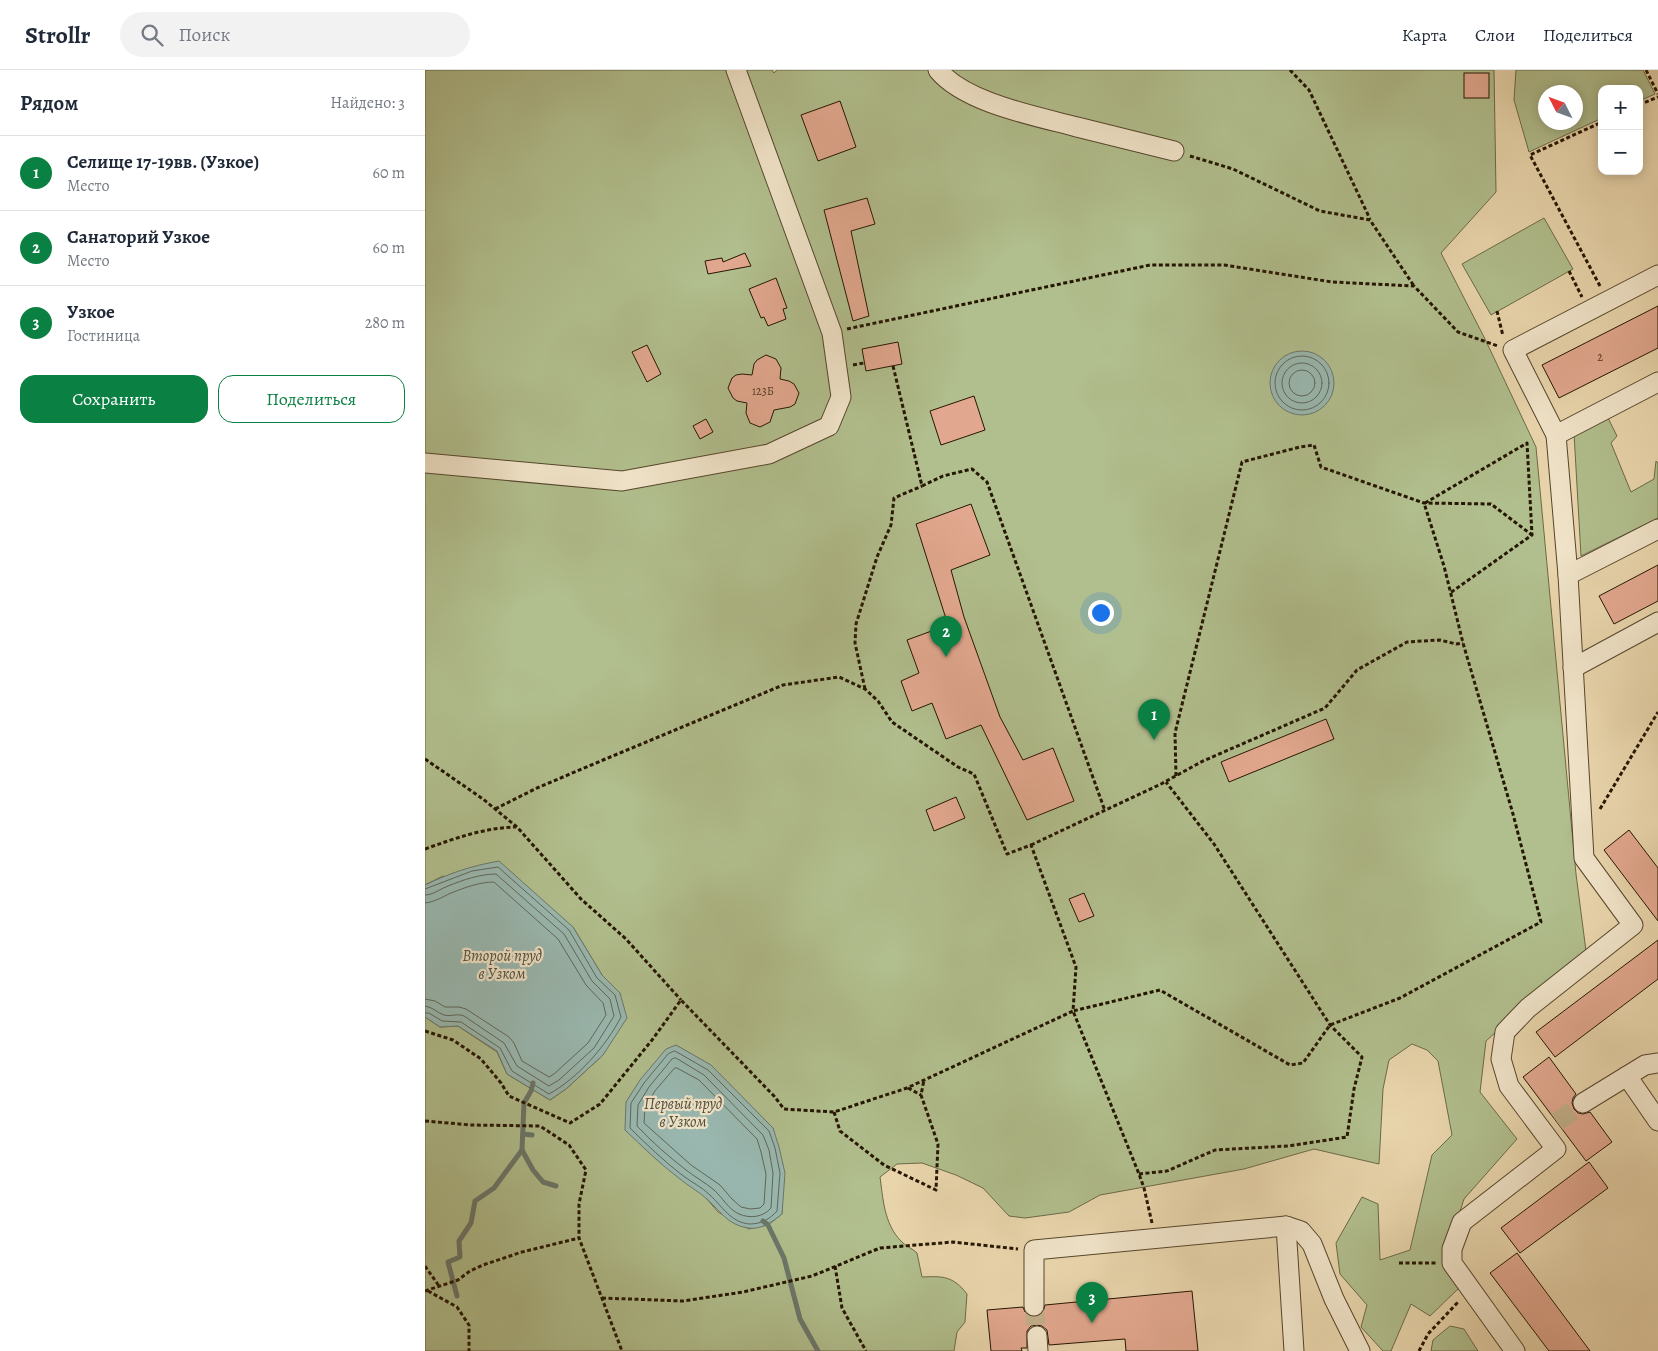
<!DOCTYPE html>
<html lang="ru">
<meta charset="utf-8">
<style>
:root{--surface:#fff;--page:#f2f2f3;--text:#1f2937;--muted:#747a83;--line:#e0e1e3;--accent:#0b8043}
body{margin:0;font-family:Alegreya,serif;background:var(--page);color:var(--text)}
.controls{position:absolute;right:15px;top:15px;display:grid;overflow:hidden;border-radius:10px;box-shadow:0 2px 12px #0003}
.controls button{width:45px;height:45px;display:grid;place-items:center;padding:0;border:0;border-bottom:1px solid var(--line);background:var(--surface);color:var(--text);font:25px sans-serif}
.compass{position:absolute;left:1113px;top:15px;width:45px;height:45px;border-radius:50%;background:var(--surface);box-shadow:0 2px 12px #0003;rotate:312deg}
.you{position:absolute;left:675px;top:542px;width:18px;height:18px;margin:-12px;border:4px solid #fff;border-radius:50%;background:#1a73e8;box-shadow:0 0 0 8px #1a73e833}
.badge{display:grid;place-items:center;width:32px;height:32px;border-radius:50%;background:var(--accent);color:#fff;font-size:16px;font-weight:700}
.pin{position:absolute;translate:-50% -41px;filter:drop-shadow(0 1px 2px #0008)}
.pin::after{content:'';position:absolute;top:26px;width:18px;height:15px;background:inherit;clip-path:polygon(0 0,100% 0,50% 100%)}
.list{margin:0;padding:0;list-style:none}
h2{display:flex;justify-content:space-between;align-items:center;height:65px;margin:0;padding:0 20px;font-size:21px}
h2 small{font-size:16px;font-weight:400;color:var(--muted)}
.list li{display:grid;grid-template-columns:32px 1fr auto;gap:15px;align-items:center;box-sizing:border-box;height:75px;padding:0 20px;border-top:1px solid var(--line)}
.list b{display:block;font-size:19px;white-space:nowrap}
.list p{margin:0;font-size:16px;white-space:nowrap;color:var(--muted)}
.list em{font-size:16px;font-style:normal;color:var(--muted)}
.actions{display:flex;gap:10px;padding:15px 20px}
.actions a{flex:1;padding:11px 0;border:1px solid var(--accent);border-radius:15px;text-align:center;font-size:18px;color:var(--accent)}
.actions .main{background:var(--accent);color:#fff}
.icon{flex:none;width:28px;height:28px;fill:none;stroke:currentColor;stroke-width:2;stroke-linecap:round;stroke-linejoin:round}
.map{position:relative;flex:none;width:1233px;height:1281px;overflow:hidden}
header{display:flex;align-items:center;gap:30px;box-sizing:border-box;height:70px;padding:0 25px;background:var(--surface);border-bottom:1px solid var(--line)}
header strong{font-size:24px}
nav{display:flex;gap:28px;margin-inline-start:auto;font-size:18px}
.search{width:350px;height:45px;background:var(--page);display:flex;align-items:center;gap:12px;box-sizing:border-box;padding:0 18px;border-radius:28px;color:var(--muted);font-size:19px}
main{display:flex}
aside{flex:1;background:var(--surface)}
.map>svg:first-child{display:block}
.green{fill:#b1be8d;stroke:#6b6a48;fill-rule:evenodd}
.water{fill:#99b8b0;stroke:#6b776a}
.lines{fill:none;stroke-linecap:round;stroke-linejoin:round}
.shore{stroke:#5f6759;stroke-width:1}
.stream{stroke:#6b776a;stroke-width:5}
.building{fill:#e2a88f;stroke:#251602}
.minor-tunnel{stroke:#c2af8a;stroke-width:19;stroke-dasharray:19 9;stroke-linecap:butt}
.minor-casing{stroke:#56462c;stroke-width:21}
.path{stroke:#251602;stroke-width:3;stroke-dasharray:4 2.5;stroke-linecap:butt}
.minor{stroke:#f1e4c9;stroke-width:19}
.labels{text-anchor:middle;stroke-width:4.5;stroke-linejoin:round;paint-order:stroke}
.number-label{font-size:12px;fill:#543a25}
.water-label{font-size:16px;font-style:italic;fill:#4e4f3f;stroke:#f1e4c9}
</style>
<header>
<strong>Strollr</strong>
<div class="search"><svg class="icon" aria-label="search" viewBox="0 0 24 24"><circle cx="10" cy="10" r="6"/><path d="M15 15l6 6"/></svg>Поиск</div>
<nav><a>Карта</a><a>Слои</a><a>Поделиться</a></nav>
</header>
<main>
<aside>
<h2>Рядом<small>Найдено: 3</small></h2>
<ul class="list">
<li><span class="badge">1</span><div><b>Селище 17-19вв. (Узкое)</b><p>Место</p></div><em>60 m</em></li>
<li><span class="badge">2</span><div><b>Санаторий Узкое</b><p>Место</p></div><em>60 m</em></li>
<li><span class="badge">3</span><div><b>Узкое</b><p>Гостиница</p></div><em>280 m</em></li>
</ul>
<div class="actions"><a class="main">Сохранить</a><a>Поделиться</a></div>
</aside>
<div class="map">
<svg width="1233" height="1281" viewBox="0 0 1233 1281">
<rect width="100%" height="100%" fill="#e9d5ac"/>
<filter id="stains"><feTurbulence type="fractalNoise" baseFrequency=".004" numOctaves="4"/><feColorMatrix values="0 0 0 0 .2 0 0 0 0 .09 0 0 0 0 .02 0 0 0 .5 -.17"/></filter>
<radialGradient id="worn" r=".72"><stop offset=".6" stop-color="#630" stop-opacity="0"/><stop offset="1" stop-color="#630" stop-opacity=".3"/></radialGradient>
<g class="green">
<path d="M0 0H347L349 3 352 0H1069L1071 122 1016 183 1060 269 1111 377 1151 804 1161 881 1061 971 1055 1022 1092 1069 1039 1129 1019 1190 1034 1218 1005 1246 986 1234 966 1281H958L936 1257 942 1235 915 1204 911 1173 937 1127 953 1134 955 1190 985 1180 1007 1085 1027 1065 1013 991 1002 980 987 974 964 990 958 1019 954 1094 889 1079 819 1099 675 1125 644 1142 600 1148 584 1146 558 1118 531 1105 497 1093 472 1094 455 1107C458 1128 459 1154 476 1171 480 1176 487 1178 492 1183L497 1207C518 1206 528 1206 542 1224L540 1252 532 1262 529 1281H0V947L15 957 33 956 72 982 82 1004 125 1030 141 1019 178 985 195 923 177 905 148 857 18 806 0 815ZM251 975 286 996 348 1058 357 1128V1144L343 1155 324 1159 293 1142 282 1129Z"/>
<path d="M1091 0H1218L1230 24 1214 31V19H1177V48L1104 82 1089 30ZM1120 22H1150V52H1120Z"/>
<polygon points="1119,148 1148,199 1066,245 1037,194"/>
<polygon points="1182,346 1192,366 1186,373 1206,422 1229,409 1231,391 1233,393 1233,448 1156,486 1149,363"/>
<polygon points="1025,1256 1039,1259 1053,1281 1006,1281 1008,1270"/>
</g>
<g class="water">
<circle cx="877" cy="313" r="32"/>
<path d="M74 791 148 857 177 905 195 923 202 948 178 985 141 1019 125 1030 82 1004 72 981 33 956 15 957 0 947V815C25 803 46 796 74 791Z"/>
<path d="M251 975 286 995 348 1058 354 1077 360 1103 357 1144C347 1152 336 1160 323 1158 303 1155 296 1142 283 1130 275 1122 263 1116 255 1109 235 1094 218 1077 200 1060L201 1032 215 1010 241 979Z"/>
</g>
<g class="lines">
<g class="shore">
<circle cx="877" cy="313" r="27"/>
<circle cx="877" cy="313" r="20"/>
<circle cx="877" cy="313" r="13"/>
<path d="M0 819 47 801 73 797 144 860 172 908 190 925 196 947C181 976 153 1008 124 1024L87 1001 75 978 36 952 17 951 4 943H0"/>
<path d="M0 825C8 825 15 819 23 816 38 810 55 804 71 804L139 864 167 911 185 929 189 946 169 978 134 1010 124 1016 92 996 79 973 39 946C32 943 26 947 19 945 12 943 8 937 0 936"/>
<path d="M0 833C10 832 17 827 26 823 39 818 54 812 69 812L133 869 161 915 178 933 181 945 163 973 129 1004 124 1007 97 991 89 973 84 967 41 939 34 937H20L10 931 0 929"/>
<path d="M250 981 283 1000 344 1061 350 1078 355 1103 352 1141C345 1149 336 1154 325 1154 306 1153 297 1136 285 1125 277 1117 266 1112 257 1105 239 1091 222 1075 205 1058L206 1033 219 1013 243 984Z"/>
<path d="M251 988 279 1005 338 1065 344 1080 348 1103 346 1138C338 1147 326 1149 314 1144 303 1139 298 1128 289 1120 281 1113 270 1107 261 1100 243 1086 227 1072 212 1056L213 1035 224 1017 247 989Z"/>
<polygon points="250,998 252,998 274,1010 332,1069 336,1082 341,1104 339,1134 335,1138 325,1139 316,1137 307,1129 295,1115 266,1095 219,1053 220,1037 230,1021"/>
</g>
<g class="stream">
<polyline points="98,1064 107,1065"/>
<polyline points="97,1080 108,1100 118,1112 131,1116"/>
<polyline points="338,1151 343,1155 359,1188 375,1249 393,1281"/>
<polyline points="32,1226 23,1192 35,1187 34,1171 46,1153 50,1131 69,1118 97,1080 99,1033 106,1021 108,1013"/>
</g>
</g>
<g class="building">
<rect x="1039" y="3" width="25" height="25"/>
<polygon points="415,31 431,77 393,91 376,45"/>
<polygon points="442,128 450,154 426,161 444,246 428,251 399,140"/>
<polygon points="320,183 326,196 283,204 280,191 297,188 298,192"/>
<polygon points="351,208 362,238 358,239 361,249 343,256 339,247 336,248 324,219"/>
<polygon points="1233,236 1233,278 1134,328 1117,295"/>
<polygon points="473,272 477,294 441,301 437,279"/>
<polygon points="222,275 236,304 222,312 207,282"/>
<polygon points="341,285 351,289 356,298 355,309 364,311 369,314 374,323 370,334 365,337 349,340 345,352 335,357 325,353 321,343 322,333 312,331 308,328 303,318 307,308 311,305 317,304 327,305 329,294 332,290"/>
<polygon points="549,326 560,360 516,375 505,341"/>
<polygon points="281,349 288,362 275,369 268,356"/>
<polygon points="546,434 565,485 526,500 539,547 575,647 598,690 628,678 649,731 602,750 556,655 521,669 507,633 487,641 476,611 494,603 482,570 523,555 491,454"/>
<polygon points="1233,495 1233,531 1189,554 1174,526"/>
<polygon points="901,649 909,669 804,712 796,692"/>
<polygon points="531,727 540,748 509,761 501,740"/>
<polygon points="1204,760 1233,798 1233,851 1179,780"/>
<polygon points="659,823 669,846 654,852 644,829"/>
<polygon points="1233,870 1233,909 1130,987 1111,962"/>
<polygon points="1124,987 1151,1024 1148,1028 1147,1033 1149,1039 1153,1043 1158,1044 1165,1042 1187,1072 1161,1091 1098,1007"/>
<polygon points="1164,1092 1183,1118 1095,1183 1076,1158"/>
<polygon points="1092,1183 1165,1281 1124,1281 1065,1203"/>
<polygon points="767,1221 773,1281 701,1281 700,1269 624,1275 622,1260 617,1256 612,1255 606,1256 602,1261 602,1278 596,1278 597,1281 566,1281 562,1240 598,1237 600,1242 603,1245 609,1247 615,1245 618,1242 620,1235"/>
</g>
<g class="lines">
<g class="minor-tunnel">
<polyline points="1132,1052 1158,1033"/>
<polyline points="609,1236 612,1266"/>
</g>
<g class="minor-casing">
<g id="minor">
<path d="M513 0C540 33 611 46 652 57 685 65 717 73 749 81"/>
<polyline points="1233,205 1088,280 1131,365 1233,312"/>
<polyline points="0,393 197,411 344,384 404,356 416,327 407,263 311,0"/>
<polyline points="1143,505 1233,459"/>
<polyline points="1148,598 1233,552"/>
<polyline points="1202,1006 1233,1051"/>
<polyline points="1158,1033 1220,995 1233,993"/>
<polyline points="861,1156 869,1281"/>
<polyline points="609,1236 609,1180 861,1156 876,1161 887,1174 909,1229 935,1281"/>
<polyline points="612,1266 613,1281"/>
<polyline points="1090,1281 1027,1193 1027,1179 1037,1152 1131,1079 1084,1016 1076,989 1080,962 1103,938 1208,855 1159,788 1143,505 1131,365"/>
</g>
</g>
<g class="path">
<polyline points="865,0 884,20 945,149"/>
<polyline points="1221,0 1233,24"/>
<polyline points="1214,35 1233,27"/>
<polyline points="765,86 808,99 895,141 945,150 989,216"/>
<polyline points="1144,201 1157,227"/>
<polyline points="1175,216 1105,85 1177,52"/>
<polyline points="1072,241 1078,266"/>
<polyline points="422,259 725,195 799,195 907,212 989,216 1033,262 1073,276"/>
<polyline points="428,295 439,293"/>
<polyline points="468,296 497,416 518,406 547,399 562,412 680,741"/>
<polyline points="1000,433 1102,373 1107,465 1025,523"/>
<polyline points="440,619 430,573 431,554 452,487 466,455 469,428 497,416"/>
<polyline points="0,689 58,729 92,757 156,829 201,869 256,930"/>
<polyline points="751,706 750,663 817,392 875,377 889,375 896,397 999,433 1066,434 1107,465"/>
<polyline points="1175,739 1233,642"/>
<polyline points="606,775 736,714 778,691 900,638 932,600 982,572 1015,570 1031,574 1038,573"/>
<path d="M0 779C31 768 58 758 91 757"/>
<polyline points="0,961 28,970 56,989 76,1013 84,1026 145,1053 175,1034 227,970 256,930 349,1026 359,1039 409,1042 482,1018 648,941 651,897 606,775 582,784 549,704 533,697 467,652 453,631 440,619 414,607 358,615 178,690 112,718 70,739"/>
<polyline points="483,1018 496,1025"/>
<polyline points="409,1042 415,1061 459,1095 511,1120 513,1074 496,1025 499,1010"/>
<polyline points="0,1051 46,1055 115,1056 144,1075 161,1100 154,1134 154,1168 197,1281"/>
<polyline points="714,1104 742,1101 790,1080 863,1076 922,1067 929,1019 937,987 905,955 789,774 741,712"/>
<polyline points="727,1153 719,1118 714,1104 648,941 735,920 865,995 878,993 905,955 975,928 1116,852 1088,744 1038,573 1019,496 999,433"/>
<polyline points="974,1193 1011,1193"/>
<polyline points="0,1196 14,1216"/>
<polyline points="410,1196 417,1238 441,1281"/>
<polyline points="0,1221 33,1210 45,1201 58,1195 97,1182 154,1168"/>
<polyline points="3,1221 32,1237 44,1255 44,1281"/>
<polyline points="177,1228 258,1231 318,1222 387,1206 455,1178 528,1172 593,1179"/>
<polyline points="994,1281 1003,1264 1034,1231"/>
</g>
<use href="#minor" class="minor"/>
</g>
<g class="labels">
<g class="number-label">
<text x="1175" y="291">2</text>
<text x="338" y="325">123Б</text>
</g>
<g class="water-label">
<text x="77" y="891">Второй пруд<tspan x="77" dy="18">в Узком</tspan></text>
<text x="258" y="1039">Первый пруд<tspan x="258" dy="18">в Узком</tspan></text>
</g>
</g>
<rect width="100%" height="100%" filter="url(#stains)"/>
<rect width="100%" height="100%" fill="url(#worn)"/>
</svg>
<div class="controls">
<button>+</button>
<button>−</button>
</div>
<svg class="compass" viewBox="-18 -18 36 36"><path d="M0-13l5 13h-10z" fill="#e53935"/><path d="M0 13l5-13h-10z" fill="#747a83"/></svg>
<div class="you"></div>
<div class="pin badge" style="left:729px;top:670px">1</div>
<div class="pin badge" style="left:521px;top:587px">2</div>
<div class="pin badge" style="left:667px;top:1253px">3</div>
</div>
</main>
